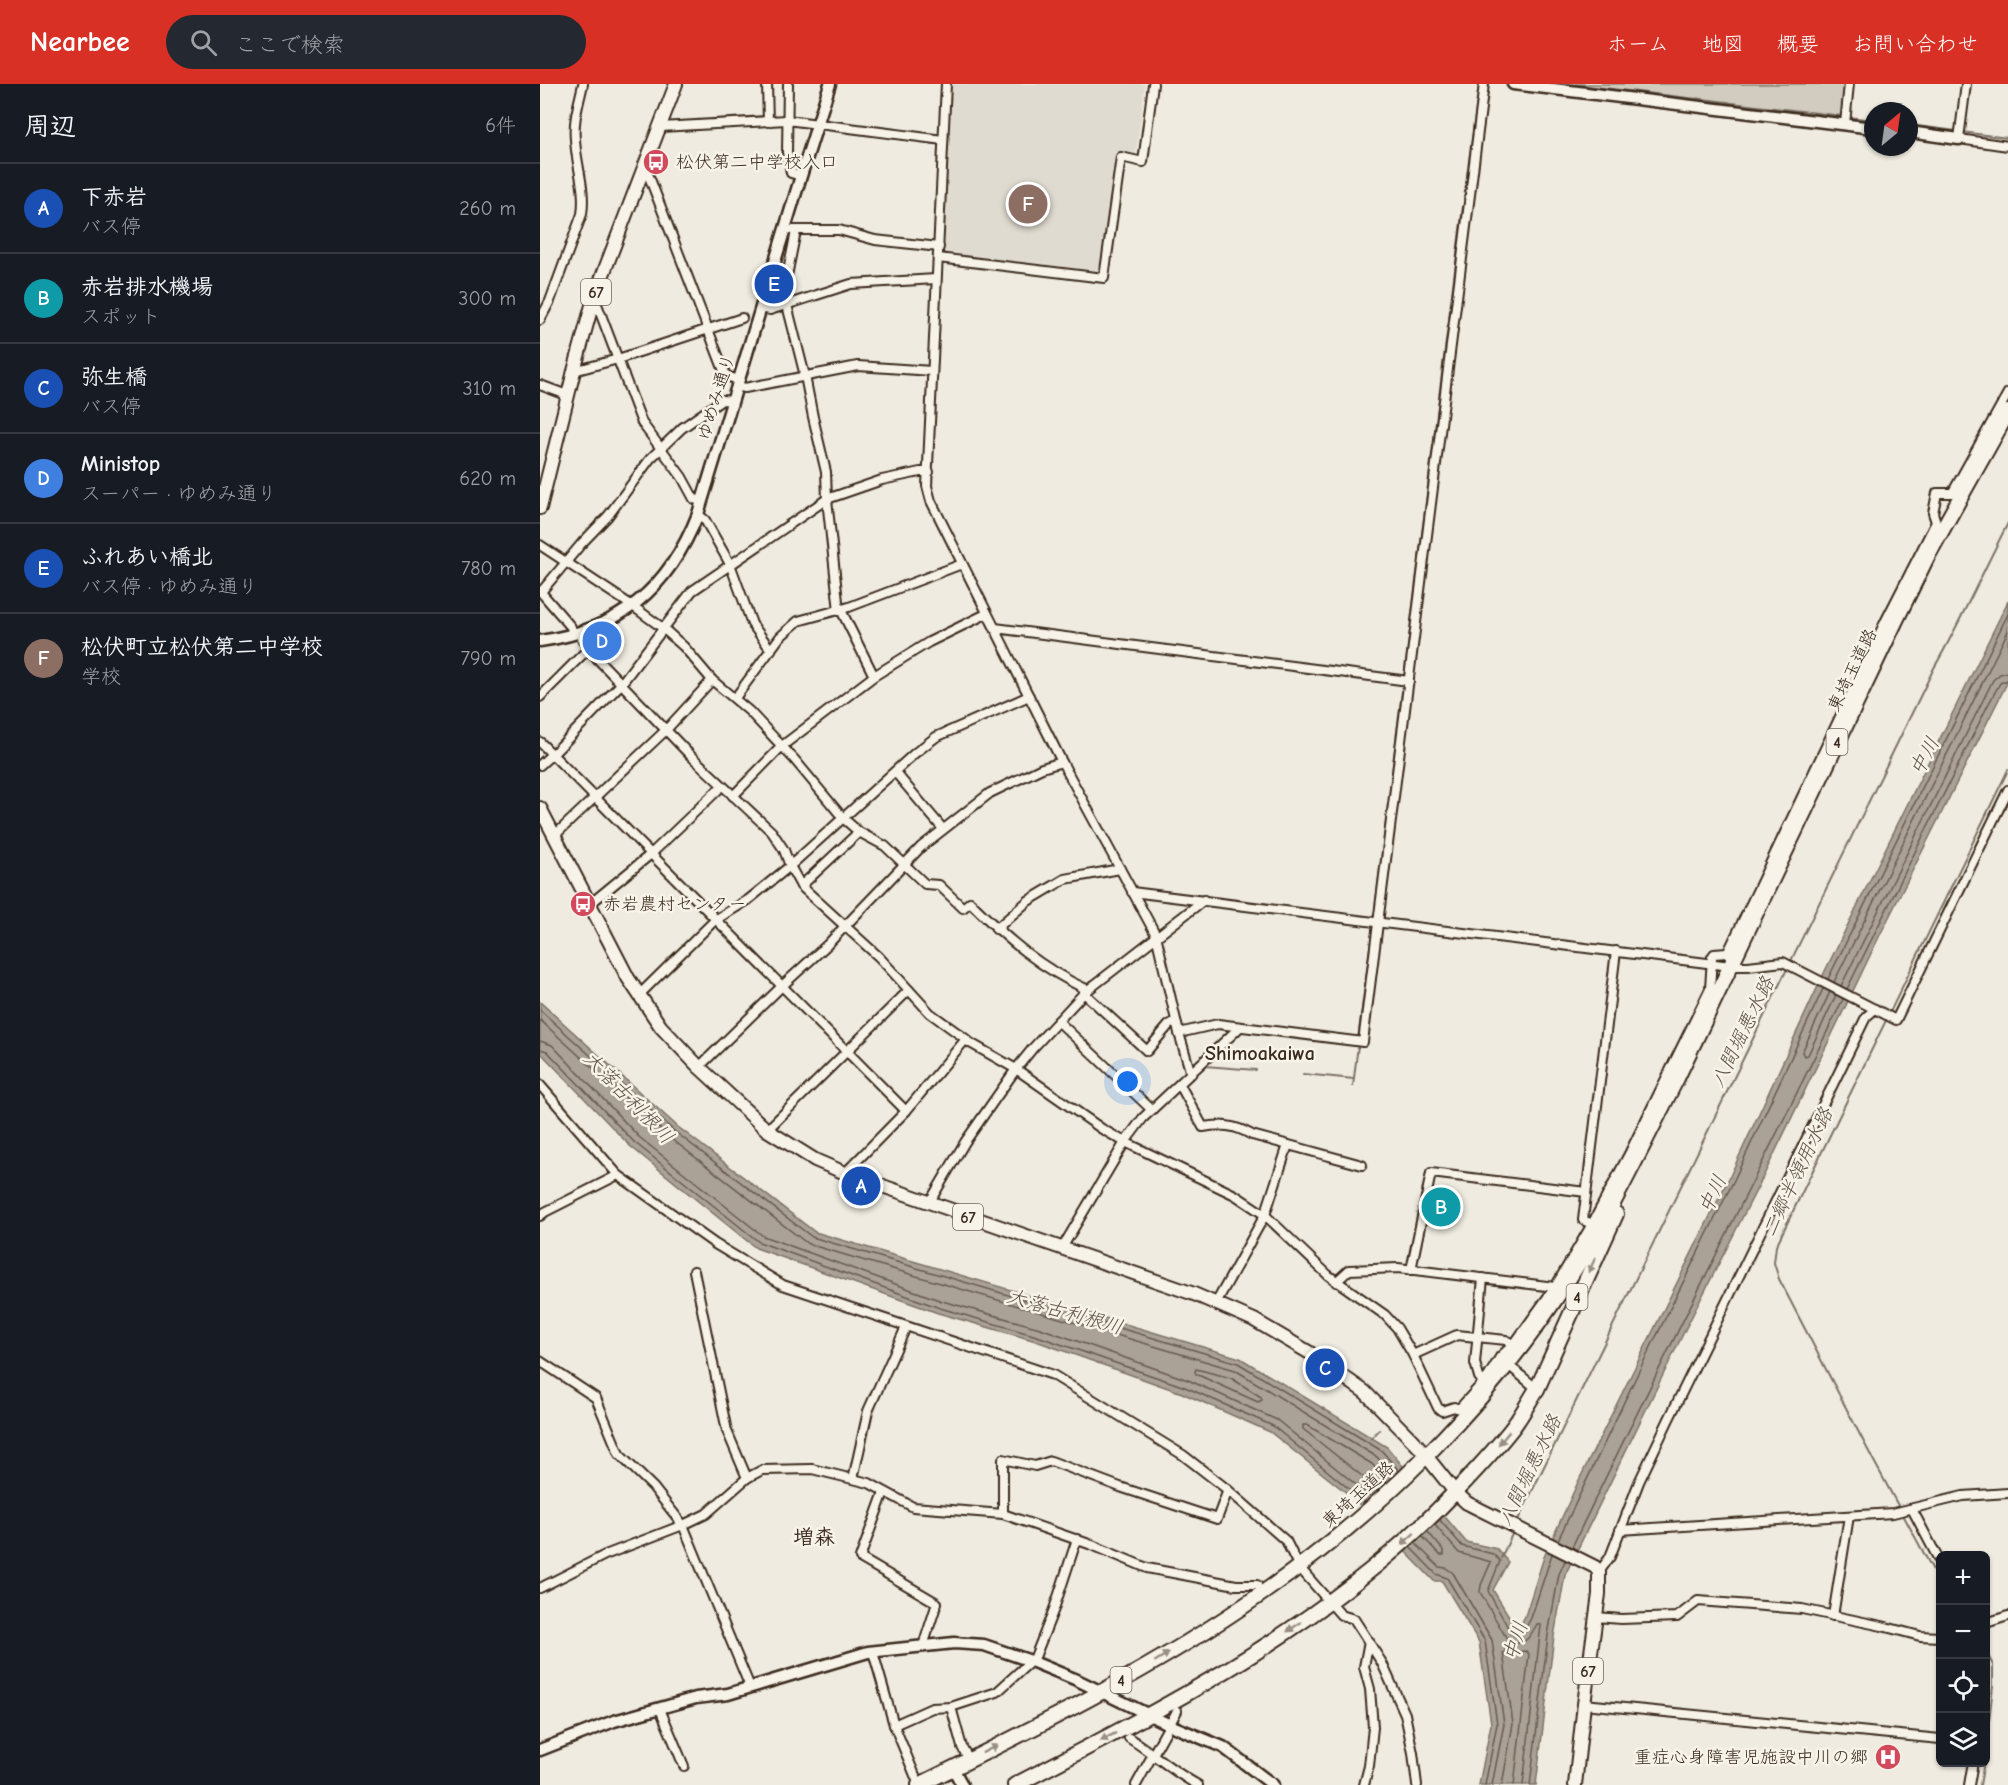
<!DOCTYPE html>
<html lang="ja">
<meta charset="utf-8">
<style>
:root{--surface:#171b24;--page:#242831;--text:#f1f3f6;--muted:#9ea1a6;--line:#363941;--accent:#d93025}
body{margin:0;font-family:"Comic Neue","Klee One",sans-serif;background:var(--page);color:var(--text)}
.controls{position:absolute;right:18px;bottom:18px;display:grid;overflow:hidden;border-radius:9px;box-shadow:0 2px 4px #0004}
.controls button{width:54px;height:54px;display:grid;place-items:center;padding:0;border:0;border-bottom:2px solid var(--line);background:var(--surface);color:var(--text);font:30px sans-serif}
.compass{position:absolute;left:1324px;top:18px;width:54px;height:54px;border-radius:50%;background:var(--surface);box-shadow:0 2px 4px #0004;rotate:29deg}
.you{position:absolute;left:588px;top:998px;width:21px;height:21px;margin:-15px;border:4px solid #fff;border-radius:50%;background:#1a73e8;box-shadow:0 0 0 9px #1a73e833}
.badge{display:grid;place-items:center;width:39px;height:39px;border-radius:50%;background:var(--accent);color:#fff;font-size:20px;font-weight:700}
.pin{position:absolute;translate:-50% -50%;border:3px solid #fff;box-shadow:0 2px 6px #0006}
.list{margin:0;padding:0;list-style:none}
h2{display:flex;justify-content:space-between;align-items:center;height:78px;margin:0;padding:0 24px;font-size:26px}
h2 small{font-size:20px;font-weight:400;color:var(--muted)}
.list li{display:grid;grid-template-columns:39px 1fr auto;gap:18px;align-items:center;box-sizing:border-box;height:90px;padding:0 24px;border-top:2px solid var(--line)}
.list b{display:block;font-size:22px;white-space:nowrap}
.list p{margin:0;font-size:20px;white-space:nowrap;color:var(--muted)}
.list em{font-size:20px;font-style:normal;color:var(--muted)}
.icon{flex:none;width:33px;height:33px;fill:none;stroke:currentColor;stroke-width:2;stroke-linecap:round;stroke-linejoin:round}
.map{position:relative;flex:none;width:1468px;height:1701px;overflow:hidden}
header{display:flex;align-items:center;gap:36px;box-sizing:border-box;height:84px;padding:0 30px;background:var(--accent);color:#fff}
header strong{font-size:28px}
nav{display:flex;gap:33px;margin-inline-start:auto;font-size:21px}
.search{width:420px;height:54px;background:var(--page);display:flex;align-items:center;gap:15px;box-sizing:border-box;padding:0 21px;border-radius:33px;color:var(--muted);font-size:22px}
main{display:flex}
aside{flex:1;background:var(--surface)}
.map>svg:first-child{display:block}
.built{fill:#e0dbd0}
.green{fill:#d1cbc0;stroke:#867a6f;stroke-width:1.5}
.water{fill:#aaa296;stroke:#7e7266;stroke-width:1.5}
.pier{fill:#efebe0}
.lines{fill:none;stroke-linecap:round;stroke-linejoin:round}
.shore{stroke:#675a4e;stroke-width:1.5}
.stream{stroke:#7e7266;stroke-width:2}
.minor-casing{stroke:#3b2a1e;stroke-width:12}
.tertiary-casing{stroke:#3b2a1e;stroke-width:15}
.primary-casing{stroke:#3b2a1e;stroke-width:16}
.trunk-casing{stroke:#3b2a1e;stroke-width:18}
.minor{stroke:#f7f3e8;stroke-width:8}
.tertiary{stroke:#f7f3e8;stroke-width:10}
.primary{stroke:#f7f3e8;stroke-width:12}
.trunk{stroke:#f7f3e8;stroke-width:14}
.oneway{fill:#998e83}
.labels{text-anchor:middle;stroke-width:5;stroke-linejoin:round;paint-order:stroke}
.shield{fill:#f7f3e8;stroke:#73665b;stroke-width:1.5}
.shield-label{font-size:16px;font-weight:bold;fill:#3b2a1e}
.poi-label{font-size:18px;fill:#3b2a1e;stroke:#f7f3e8;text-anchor:start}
.street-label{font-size:18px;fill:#3b2a1e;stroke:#f7f3e8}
.water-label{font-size:20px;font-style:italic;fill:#625448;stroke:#f7f3e8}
.neighbourhood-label{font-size:20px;font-weight:bold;fill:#3b2a1e;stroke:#f7f3e8}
.quarter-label{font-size:21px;font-weight:bold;fill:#3b2a1e;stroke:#f7f3e8}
</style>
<header>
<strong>Nearbee</strong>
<div class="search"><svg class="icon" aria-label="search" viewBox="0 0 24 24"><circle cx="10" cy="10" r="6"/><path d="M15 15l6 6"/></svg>ここで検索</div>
<nav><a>ホーム</a><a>地図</a><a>概要</a><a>お問い合わせ</a></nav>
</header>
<main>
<aside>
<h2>周辺<small>6件</small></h2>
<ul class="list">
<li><span class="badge" style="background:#1a4fb4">A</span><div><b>下赤岩</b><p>バス停</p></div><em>260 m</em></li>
<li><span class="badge" style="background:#0f9aa8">B</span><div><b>赤岩排水機場</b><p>スポット</p></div><em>300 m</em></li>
<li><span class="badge" style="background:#1a4fb4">C</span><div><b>弥生橋</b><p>バス停</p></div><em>310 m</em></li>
<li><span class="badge" style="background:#3f7fe0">D</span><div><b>Ministop</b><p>スーパー · ゆめみ通り</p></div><em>620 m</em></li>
<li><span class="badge" style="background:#1a4fb4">E</span><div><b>ふれあい橋北</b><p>バス停 · ゆめみ通り</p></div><em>780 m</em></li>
<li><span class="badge" style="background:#8d6e63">F</span><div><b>松伏町立松伏第二中学校</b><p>学校</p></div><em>790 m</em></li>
</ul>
</aside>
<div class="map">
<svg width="1468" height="1701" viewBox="0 0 1468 1701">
<rect width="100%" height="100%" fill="#efebe0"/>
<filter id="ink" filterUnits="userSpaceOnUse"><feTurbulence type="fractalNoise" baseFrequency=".0167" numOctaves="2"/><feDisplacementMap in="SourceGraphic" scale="12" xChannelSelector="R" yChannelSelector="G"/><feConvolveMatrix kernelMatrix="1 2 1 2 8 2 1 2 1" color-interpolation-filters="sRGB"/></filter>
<g filter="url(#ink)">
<polygon class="built" points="411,0 605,0 596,70 579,68 559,190 403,169"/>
<polygon class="green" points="1036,0 1306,0 1302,32 1189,21 1189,18 1157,14 1156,17 1037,3"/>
<polygon class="water" points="1468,517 1468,597 1339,853 1223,1093 1147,1242 1025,1491 1014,1552 996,1701 939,1701 951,1640 939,1558 902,1497 894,1497 813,1414 730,1348 642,1309 496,1257 398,1229 216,1164 90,1062 0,968 0,918 138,1043 275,1148 700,1274 847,1363 926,1458 957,1465 968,1478 953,1506 978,1547 985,1532 1004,1473 1038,1398 1190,1092 1285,887"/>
<polygon class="pier" points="867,1382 905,1429 862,1468 820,1425"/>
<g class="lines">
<g class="shore">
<polyline points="1288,895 1468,530"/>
<polyline points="1294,898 1468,547"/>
<polyline points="1301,902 1453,596 1460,590 1468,588"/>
<polyline points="1307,905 1448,621 1460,599 1468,596"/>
<polyline points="1290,908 1262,968 1264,972 1268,971 1296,911"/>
<polyline points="0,926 134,1047 272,1153 698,1279 842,1367 859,1387"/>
<polyline points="0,936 129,1053 268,1160 695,1286 837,1373 853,1392"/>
<polyline points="0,957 12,961 99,1053 223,1152 402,1217 500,1244 648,1296 737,1336 831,1413"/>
<polyline points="0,965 7,967 94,1058 219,1158 400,1224 497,1252 645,1303 733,1342 825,1418"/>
<polygon points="656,1285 691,1294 721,1313 722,1316 718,1318 656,1290 655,1288"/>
<polyline points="838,1407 827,1396 763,1345 763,1341 767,1341 832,1380 847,1398"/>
<polyline points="899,1435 922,1462 953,1470 960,1477 948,1507 971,1549 975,1552 983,1549 991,1534 1012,1470"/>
<path d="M894 1440 919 1469 951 1478 941 1501 940 1508 967 1555C983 1566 990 1553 997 1540L1001 1541 983 1701"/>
<polyline points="882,1452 900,1471 904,1471 904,1467 887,1447"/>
<polyline points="1018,1456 1097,1291 1195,1094 1283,905"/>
<polyline points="875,1459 899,1483 906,1484 913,1489 952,1556 964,1640 952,1701"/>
<polyline points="870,1463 896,1490 907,1494 945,1557 957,1640 945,1701"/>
<path d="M1032 1463C1120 1279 1214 1098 1303 915"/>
<polyline points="962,1701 973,1640 963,1569 966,1566 975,1568 986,1567 989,1570 974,1701"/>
<polyline points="990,1701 1008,1551 1019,1490 1025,1477"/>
</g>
<g class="stream">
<polyline points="1029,0 1303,32"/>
<polyline points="1309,33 1333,36"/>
<polyline points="1369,41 1417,47"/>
<polyline points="1422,48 1468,54"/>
<polyline points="924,115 939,1"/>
<polyline points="909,234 923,122"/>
<polyline points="894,354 908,241"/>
<polyline points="879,474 893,361"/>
<polyline points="864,594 878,481"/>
<polyline points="849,713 863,600"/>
<polyline points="834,833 848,720"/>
<polyline points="818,955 833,840"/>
<polyline points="665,982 716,986"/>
<polyline points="763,990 814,995"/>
<polyline points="813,1002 818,961"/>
<polyline points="831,1355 839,1346"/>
<path d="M977 1438 1394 584C1421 537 1443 487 1468 439"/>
<polyline points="961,1474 974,1446"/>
<polyline points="1400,1499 1329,1368 1239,1195 1234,1179 1236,1162 1468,686"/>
<polyline points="1446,1568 1453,1581 1453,1601 1446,1667"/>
<polyline points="1440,1701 1444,1678"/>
</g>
<g class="minor-casing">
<g id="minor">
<polyline points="227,0 228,38"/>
<polyline points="248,0 247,68 251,89 261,92"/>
<polyline points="406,0 387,402 391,417 522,678 616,851 639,949 651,990"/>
<polyline points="1426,0 1419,55 1468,62"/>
<polyline points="1305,40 1309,0"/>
<polyline points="120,43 247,36 403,56"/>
<polyline points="105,82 186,292 199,296"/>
<polyline points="252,146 299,146 335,156 399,163"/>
<polyline points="256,147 247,192 247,221 265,292 273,333 286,388 287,415 299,527"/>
<polyline points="398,174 564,194 581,73 603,78 613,0"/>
<polyline points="55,215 102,339 142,393 154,415 162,417"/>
<polyline points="221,224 230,226 311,200 396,195"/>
<path d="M0 236 10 217 42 130C46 104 36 81 35 55 33 36 39 19 43 0"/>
<polyline points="34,287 78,275 202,234"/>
<polyline points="0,301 27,311"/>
<polyline points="197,302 205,304 318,282 392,287"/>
<polyline points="158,430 165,436 190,480 212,540 231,566"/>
<path d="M0 461 94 523 124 545 144 563 172 596 209 627 254 675 303 734 319 748 345 762 385 800 399 801 423 824 430 818C467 855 500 884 548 906"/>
<polyline points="0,507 31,543 33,551"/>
<polyline points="1,508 42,459 68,432 110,375 142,344 182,316 193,317"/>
<polyline points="301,526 334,592"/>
<polyline points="455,544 869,597"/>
<polyline points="39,549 48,565 150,671 232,748 244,766 250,782 261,802 339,873 390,929 426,955 366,1027 305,1089"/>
<polyline points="0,613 48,565"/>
<polyline points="195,614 240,553 258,537 309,523 422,480"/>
<polyline points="0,658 366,1027"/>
<polyline points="12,671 81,600 152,507 287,415 342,396 380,388 389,388"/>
<polyline points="0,681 12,670"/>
<polyline points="355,688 403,745"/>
<polyline points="193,712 242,662 334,592 389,558 446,530"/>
<polyline points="14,752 126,646 172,596"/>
<polyline points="261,802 319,748"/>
<polyline points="592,808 1191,882 1208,882 1243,878 1356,936 1468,706"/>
<polyline points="50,820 111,770 182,702"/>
<polyline points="456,845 488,817 525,795 580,785"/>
<polyline points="544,909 607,967 629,941 636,937"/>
<polyline points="98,912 175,836 208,816 250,782 375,669 396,653 489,612"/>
<polyline points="518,937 612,1026"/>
<polyline points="639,949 678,940 823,958 944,0"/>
<polyline points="425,956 476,985 562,1045 585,1058 695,1111 725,1131 788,1191 845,1231 857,1244 873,1271 898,1324 902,1327 914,1323 919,1325 948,1293 960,1273 974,1260 1015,1203 1052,1140 1090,1068 1170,905 1172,873 1174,870 1187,869 1189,866 1346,536 1396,438 1393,429 1397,409 1412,409 1414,406 1468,309"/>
<polyline points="159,983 242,902 287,861 381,763 450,709 502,684 522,678"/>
<polyline points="0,1001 78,1091 175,1160 243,1201 513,1291 643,1371 688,1406 746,1457 759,1483 801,1531 814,1535 825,1552 842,1579 865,1630 873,1669 877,1701"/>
<path d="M640 1001 663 1043C681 1040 695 1041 712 1051L822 1081"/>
<polyline points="227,1046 369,906"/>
<polyline points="389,1119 425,1058 476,985 493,964 544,909 664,816"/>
<polyline points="0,1132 5,1128 78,1091"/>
<polyline points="1052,1140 1043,1136 1076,867"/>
<polyline points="522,1164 585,1058 603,1034 700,943"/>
<polyline points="871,1186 891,1089 1046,1108"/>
<polyline points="154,1187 187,1347 207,1394"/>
<polyline points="943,1194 935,1279 939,1293 943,1298"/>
<polyline points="796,1198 809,1186 858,1184 1015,1203"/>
<polyline points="676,1219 725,1131 748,1061"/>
<polyline points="873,1271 917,1251 966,1256 974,1260"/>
<polyline points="0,1277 56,1314 79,1370 113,1403 143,1441 210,1603"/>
<polyline points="966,1279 997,1305"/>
<polyline points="313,1395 328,1327 366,1243"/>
<polyline points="344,1408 320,1474 397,1519 383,1562"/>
<polyline points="1372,1425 1400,1478"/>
<polyline points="463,1430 463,1375 495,1382 511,1377 580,1403 677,1435 688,1406"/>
<polyline points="1080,1446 1353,1429 1423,1412 1468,1409"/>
<polyline points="1059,1488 1070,1473 1099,1398 1128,1337 1326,933 1335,925"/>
<polyline points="0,1504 65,1471 143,1441 166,1430 207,1394 222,1386 272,1385 329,1399 373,1423 463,1430 552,1461 607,1484 696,1501 717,1501"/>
<polyline points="1293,1532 1309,1432"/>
<polyline points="1056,1533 1081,1535 1137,1533 1158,1517 1262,1525 1342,1542 1380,1552 1400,1553"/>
<polyline points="1446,1539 1468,1532"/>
<polyline points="333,1568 354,1641 379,1701"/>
<polyline points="493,1578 514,1525 537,1455"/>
<polyline points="1044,1620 1400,1655"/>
<polyline points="411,1623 422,1663 429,1676"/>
<polyline points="120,1625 144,1682"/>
<polyline points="354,1641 392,1624 411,1623 457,1608 491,1577"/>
<path d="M589 1654C613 1669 633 1688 658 1701"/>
<polyline points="596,1701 637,1627"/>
<polyline points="824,1701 829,1682 833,1643 830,1605 824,1583 829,1557"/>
<polyline points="1429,1701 1433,1678"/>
</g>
</g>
<g class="tertiary-casing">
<g id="tertiary">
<polyline points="973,0 1333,44"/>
<polyline points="1369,48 1419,55"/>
<path d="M0 557C80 546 129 504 158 430L261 92 290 0"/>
<polyline points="0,1666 74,1637 156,1614 188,1610 328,1568 414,1559 444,1561 491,1577 537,1596 630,1641 683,1663 733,1701"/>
<polyline points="413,1684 422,1701"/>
</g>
</g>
<g class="primary-casing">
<g id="primary">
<polyline points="0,424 34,287 54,214 136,0"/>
<polyline points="0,724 88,894 121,943 159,983 227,1046 275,1076 305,1089 654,1210 714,1236 770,1269 825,1308 879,1363 915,1408 927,1419 1055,1483 1059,1488 1059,1510 1044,1620 1035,1701"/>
</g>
</g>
<g class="trunk-casing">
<g id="trunk">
<path d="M379 1701C497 1643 616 1584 724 1508 839 1428 945 1323 1022 1205 1066 1139 1101 1065 1137 994L1356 536 1387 473 1468 328"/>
<path d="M475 1701C634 1619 795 1537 919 1404 937 1385 956 1365 973 1343 982 1331 989 1317 997 1305L1076 1130"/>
</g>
</g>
<use href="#minor" class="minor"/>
<use href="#tertiary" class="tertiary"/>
<use href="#primary" class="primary"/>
<use href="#trunk" class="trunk"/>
</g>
<defs><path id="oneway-solid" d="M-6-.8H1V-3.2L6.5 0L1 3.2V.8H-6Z" transform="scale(1.5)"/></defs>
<g class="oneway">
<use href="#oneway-solid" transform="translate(1052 1181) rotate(115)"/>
<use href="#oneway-solid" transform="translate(964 1354) rotate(130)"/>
<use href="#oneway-solid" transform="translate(868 1455) rotate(138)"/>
<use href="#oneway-solid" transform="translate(754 1543) rotate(146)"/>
<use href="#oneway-solid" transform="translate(622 1573) rotate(-32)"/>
<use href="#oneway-solid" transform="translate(568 1653) rotate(153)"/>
<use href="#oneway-solid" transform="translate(450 1665) rotate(-27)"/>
</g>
</g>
<defs>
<g id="bus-disc" transform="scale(1.35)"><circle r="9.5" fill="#d1495b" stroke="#f7f3e8"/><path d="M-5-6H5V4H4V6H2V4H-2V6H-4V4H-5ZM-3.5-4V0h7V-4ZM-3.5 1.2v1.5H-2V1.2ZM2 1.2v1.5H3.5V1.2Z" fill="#fff"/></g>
<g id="hospital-disc" transform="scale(1.35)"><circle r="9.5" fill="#d1495b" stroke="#f7f3e8"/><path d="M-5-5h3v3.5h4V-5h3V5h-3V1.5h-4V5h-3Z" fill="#fff"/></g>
</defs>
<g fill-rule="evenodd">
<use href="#bus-disc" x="116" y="78"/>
<use href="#bus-disc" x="43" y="820"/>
<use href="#hospital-disc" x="1348" y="1673"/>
</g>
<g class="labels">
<g class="shield">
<rect x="41" y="195" width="30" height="26" rx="4.5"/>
<rect x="1286.5" y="645" width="21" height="26" rx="4.5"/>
<rect x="413" y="1120" width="30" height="26" rx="4.5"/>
<rect x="1026.5" y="1200" width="21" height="26" rx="4.5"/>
<rect x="1033" y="1574" width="30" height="26" rx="4.5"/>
<rect x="570.5" y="1583" width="21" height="26" rx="4.5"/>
</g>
<g class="shield-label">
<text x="56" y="214">67</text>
<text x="1297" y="664">4</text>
<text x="428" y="1139">67</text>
<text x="1037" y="1219">4</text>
<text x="1048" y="1593">67</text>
<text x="581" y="1602">4</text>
</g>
<g class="poi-label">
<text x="136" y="84">松伏第二中学校入口</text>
<text x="63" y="826">赤岩農村センター</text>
<text x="1328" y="1679" text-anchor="end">重症心身障害児施設中川の郷</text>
</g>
<g class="street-label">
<text transform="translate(176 313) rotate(-73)" y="6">ゆめみ通り</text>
<text transform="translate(1312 586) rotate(-64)" y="6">東埼玉道路</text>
<text transform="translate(818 1410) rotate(-42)" y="6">東埼玉道路</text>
</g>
<g class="water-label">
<text transform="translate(1384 672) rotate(-62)" y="7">中川</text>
<text transform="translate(1202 948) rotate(-64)" y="7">八間堀悪水路</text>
<text transform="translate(89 1013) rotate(46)" y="7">大落古利根川</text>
<text transform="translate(1257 1088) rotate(-65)" y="7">二郷半領用水路</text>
<text transform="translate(1172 1110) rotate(-65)" y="7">中川</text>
<text transform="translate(525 1227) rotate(16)" y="7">大落古利根川</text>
<text transform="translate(989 1386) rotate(-64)" y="7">八間堀悪水路</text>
<text transform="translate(975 1557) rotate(-73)" y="7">中川</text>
</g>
<g class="neighbourhood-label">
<text x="720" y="976">Shimoakaiwa</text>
</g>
<g class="quarter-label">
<text x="274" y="1460">増森</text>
</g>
</g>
</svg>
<div class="controls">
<button>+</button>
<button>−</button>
<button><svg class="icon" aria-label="locate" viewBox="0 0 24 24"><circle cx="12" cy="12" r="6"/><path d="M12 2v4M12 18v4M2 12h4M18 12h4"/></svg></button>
<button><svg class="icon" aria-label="layers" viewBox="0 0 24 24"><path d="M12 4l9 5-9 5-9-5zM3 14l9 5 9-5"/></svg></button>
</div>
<svg class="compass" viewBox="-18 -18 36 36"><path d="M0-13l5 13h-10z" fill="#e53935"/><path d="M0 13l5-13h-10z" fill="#9ea1a6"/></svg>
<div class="you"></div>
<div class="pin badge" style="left:321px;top:1102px;background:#1a4fb4">A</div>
<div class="pin badge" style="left:901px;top:1123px;background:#0f9aa8">B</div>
<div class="pin badge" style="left:785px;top:1284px;background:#1a4fb4">C</div>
<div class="pin badge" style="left:62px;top:557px;background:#3f7fe0">D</div>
<div class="pin badge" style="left:234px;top:200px;background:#1a4fb4">E</div>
<div class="pin badge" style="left:488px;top:120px;background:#8d6e63">F</div>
</div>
</main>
